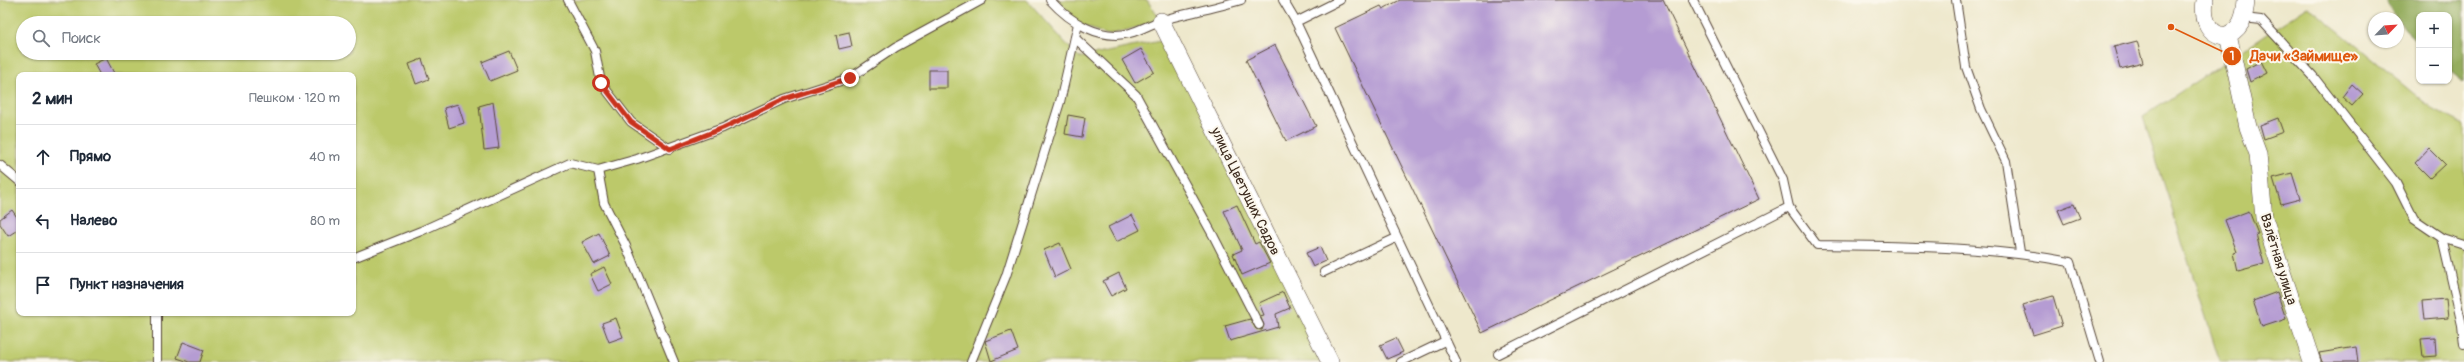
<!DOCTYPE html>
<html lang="ru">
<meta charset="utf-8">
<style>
:root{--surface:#fff;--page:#f6f6f7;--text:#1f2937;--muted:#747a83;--line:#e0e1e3}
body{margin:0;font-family:Pangolin,sans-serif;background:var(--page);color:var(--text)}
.controls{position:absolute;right:12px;top:12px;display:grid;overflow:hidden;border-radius:8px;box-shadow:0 1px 3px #0004}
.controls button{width:36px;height:36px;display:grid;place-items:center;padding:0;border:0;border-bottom:1px solid var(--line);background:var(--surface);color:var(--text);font:20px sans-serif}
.compass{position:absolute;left:2368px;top:12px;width:36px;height:36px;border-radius:50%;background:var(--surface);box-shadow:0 1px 3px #0004;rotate:65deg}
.stop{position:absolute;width:12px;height:12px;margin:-9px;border:3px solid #c8321e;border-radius:50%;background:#fff}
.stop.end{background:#c8321e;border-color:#fff;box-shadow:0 1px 4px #0008}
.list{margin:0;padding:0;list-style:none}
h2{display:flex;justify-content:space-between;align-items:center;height:52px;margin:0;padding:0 16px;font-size:17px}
h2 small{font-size:13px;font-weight:400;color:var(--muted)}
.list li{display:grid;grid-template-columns:26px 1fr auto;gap:12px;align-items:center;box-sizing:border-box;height:64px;padding:0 16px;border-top:1px solid var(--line)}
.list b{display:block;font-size:15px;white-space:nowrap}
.list em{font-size:13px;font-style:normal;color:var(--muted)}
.icon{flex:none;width:22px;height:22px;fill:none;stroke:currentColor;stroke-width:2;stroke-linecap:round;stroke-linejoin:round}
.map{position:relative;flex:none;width:2464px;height:362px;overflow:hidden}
.search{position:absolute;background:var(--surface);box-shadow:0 1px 3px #0004;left:16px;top:16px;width:340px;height:44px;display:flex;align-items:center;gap:10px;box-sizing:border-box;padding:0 14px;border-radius:22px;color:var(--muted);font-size:15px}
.panel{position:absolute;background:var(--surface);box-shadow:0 1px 3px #0004;left:16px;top:72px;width:340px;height:244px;border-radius:8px}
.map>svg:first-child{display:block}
.green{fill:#bcc96b;stroke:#7c7a44;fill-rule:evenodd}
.forest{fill:#95ad5f;stroke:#686c3e}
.building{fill:#b59cd3}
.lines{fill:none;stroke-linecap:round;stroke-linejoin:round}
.service-casing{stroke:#564638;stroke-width:10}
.minor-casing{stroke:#564638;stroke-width:18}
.service{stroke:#fff;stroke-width:8}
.minor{stroke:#fff;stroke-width:17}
.route{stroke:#c8321e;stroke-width:5}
.labels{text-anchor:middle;stroke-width:4;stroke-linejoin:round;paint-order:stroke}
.street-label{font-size:14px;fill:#3b2a1e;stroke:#fbf7ec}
.leader{fill:none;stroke:#df570d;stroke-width:1.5}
.callout-dot{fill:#df570d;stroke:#fbf7ec;stroke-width:1.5}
.mark-label{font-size:12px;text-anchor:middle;font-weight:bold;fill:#fff}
.callout-label{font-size:15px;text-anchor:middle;font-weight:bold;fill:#df570d;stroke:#fbf7ec;stroke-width:4;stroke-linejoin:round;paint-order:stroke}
</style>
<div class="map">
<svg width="2464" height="362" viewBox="0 0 2464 362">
<rect width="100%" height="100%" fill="#fbf7ec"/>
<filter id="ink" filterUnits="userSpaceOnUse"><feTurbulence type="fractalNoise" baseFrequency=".025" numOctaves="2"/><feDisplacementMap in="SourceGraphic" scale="8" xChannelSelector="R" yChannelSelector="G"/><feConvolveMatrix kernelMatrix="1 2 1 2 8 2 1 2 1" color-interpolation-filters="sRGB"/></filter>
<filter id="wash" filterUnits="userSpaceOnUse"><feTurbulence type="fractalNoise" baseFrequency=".012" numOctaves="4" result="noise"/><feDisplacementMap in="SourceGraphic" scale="16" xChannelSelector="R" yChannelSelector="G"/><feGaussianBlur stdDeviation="0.9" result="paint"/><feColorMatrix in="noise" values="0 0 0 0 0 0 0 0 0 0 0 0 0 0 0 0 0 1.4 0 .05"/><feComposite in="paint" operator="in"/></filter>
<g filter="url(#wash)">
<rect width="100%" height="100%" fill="#eee8cc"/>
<g class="green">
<path d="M0 0H1027L1079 58 1174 38 1330 362H0ZM23 23H349V53H23ZM19 75H353V313H19Z"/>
<polygon points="1050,0 1147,0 1161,21 1108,35 1078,24"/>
<polygon points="2308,6 2436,111 2464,125 2464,362 2220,362 2143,117"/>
</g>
<polygon class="forest" points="2385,0 2464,0 2464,83 2449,70 2449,15 2419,15 2419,43 2405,30"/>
<g id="blocks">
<g class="building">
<polygon points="1400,0 1663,0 1759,199 1482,333 1335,28 1381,6 1383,9"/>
<polygon points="849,32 852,46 839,49 836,35"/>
<polygon points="2137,41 2143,63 2120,69 2114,47"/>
<polygon points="1275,45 1316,126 1286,141 1246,60"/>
<polygon points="1141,49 1154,72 1135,83 1122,60"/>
<polygon points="509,51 517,70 490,81 482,62"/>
<polygon points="106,58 115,75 100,75 94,64"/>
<polygon points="422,59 429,79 416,84 409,64"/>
<polygon points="2261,61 2267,73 2250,82 2246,69"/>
<rect x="929" y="70" width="18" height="18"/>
<polygon points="2352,84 2363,94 2352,106 2342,97"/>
<polygon points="493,102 499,148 484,150 479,106"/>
<polygon points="458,104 464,123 449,128 444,108"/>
<polygon points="1068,115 1085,118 1082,137 1065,134"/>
<polygon points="2278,118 2283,132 2264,139 2260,125"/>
<polygon points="2429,148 2445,164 2430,178 2415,163"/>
<polygon points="2292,173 2300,199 2281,204 2273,178"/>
<polygon points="2074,204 2080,218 2064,224 2058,210"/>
<polygon points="1237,205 1255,244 1259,242 1270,263 1242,275 1233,254 1242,250 1224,211"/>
<polygon points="12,210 19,220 19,229 8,236 0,224 0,219"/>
<polygon points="2249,211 2258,234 2256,234 2264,264 2238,271 2234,253 2237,252 2225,220"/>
<polygon points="1132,215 1140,230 1116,242 1108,227"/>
<polygon points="599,233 610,256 594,264 582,242"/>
<polygon points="1060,243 1071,269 1055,277 1044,250"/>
<polygon points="1320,247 1326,261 1313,267 1306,253"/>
<polygon points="604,267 612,284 598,291 590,274"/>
<polygon points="1119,273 1126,288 1111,296 1103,281"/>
<polygon points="1283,292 1290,308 1276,314 1278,327 1230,341 1225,326 1250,319 1256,329 1262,330 1264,325 1260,316 1264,315 1259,303"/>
<polygon points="2277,292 2286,319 2262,327 2253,301"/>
<polygon points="2053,296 2062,326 2033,335 2023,305"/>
<polygon points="2446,299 2448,318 2424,320 2422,301"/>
<polygon points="616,318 623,337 609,342 602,323"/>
<polygon points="1011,331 1018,350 991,361 985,341"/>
<polygon points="1396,338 1403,352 1387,359 1380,345"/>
<polygon points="2435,338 2436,356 2423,357 2421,339"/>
<polygon points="183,342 204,350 200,362 189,362 177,358"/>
<polygon points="2356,347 2358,362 2322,362 2319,353"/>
</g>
</g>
</g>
<g filter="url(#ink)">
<use href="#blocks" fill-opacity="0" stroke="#564638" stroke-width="1"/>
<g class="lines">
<g class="service-casing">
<g id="service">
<polyline points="568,0 595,51 601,83 631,122 670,149"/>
<path d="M1050 0C1070 22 1100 41 1130 33 1141 30 1151 24 1162 20 1188 13 1215 8 1241 0"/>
<polyline points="1283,0 1296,22"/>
<polyline points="1340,0 1296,22 1456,362"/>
<path d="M1693 0 1783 180 1789 207 1817 245C1902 246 1986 246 2070 262L2100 362"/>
<polyline points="1956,0 1966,67 1981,109 2006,161 2020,252"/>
<polyline points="2244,18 2261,20 2313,76 2396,183 2414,219 2442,238 2462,325 2464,344"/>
<polyline points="1075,38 1136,95 1214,237 1259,325"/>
<polyline points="0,165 19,181"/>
<polyline points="598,170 604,203 626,246 674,362"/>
<polyline points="2442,238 2464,245"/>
<polyline points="353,258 421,231 570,163 598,170 637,159 723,128 784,99 850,78 896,47 982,0"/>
<polyline points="1324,272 1396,238"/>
<polyline points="157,313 157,362"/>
<polyline points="1498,354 1789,207"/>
<polyline points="971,362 1006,276 1060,102 1078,24"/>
<polyline points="1401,362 1445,341"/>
</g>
</g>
<g class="minor-casing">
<g id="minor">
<path d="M2205 0C2203 15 2205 32 2223 36 2241 32 2245 17 2246 0"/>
<polyline points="1161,21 1330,362"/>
<polyline points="2228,35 2248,127 2258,154 2264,218 2312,362"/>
</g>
</g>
<use href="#service" class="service"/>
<use href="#minor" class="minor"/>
</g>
</g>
<g class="lines" filter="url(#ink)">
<polyline class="route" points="601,83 631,122 670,149 723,128 784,99 850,78"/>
</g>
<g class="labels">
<g class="street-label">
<text transform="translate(1246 191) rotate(64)" y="5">улица Цветущих Садов</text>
<text transform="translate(2279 259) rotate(73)" y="5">Взлётная улица</text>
</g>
</g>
<path class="leader" d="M2171 27L2232 56"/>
<g class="callout-dot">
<circle cx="2171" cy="27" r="4"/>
<circle cx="2232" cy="56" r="10"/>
</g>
<g class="mark-label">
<text x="2232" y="60">1</text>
</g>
<g class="callout-label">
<text x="2304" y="61">Дачи «Займище»</text>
</g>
</svg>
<div class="controls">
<button>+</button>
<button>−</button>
</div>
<svg class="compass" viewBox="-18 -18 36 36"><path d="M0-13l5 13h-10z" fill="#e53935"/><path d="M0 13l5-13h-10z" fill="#747a83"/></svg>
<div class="stop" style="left:601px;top:83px"></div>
<div class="stop end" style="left:850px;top:78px"></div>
<div class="search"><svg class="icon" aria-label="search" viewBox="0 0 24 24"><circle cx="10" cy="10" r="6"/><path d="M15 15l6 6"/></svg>Поиск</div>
<section class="panel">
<h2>2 мин<small>Пешком · 120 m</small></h2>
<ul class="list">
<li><svg class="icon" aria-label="ahead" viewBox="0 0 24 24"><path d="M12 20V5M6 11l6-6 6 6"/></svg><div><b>Прямо</b></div><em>40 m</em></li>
<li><svg class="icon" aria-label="left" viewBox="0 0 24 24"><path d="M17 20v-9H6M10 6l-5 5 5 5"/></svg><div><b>Налево</b></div><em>80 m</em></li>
<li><svg class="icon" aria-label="arrive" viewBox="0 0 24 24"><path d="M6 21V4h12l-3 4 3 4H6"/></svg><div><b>Пункт назначения</b></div></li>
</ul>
</section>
</div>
